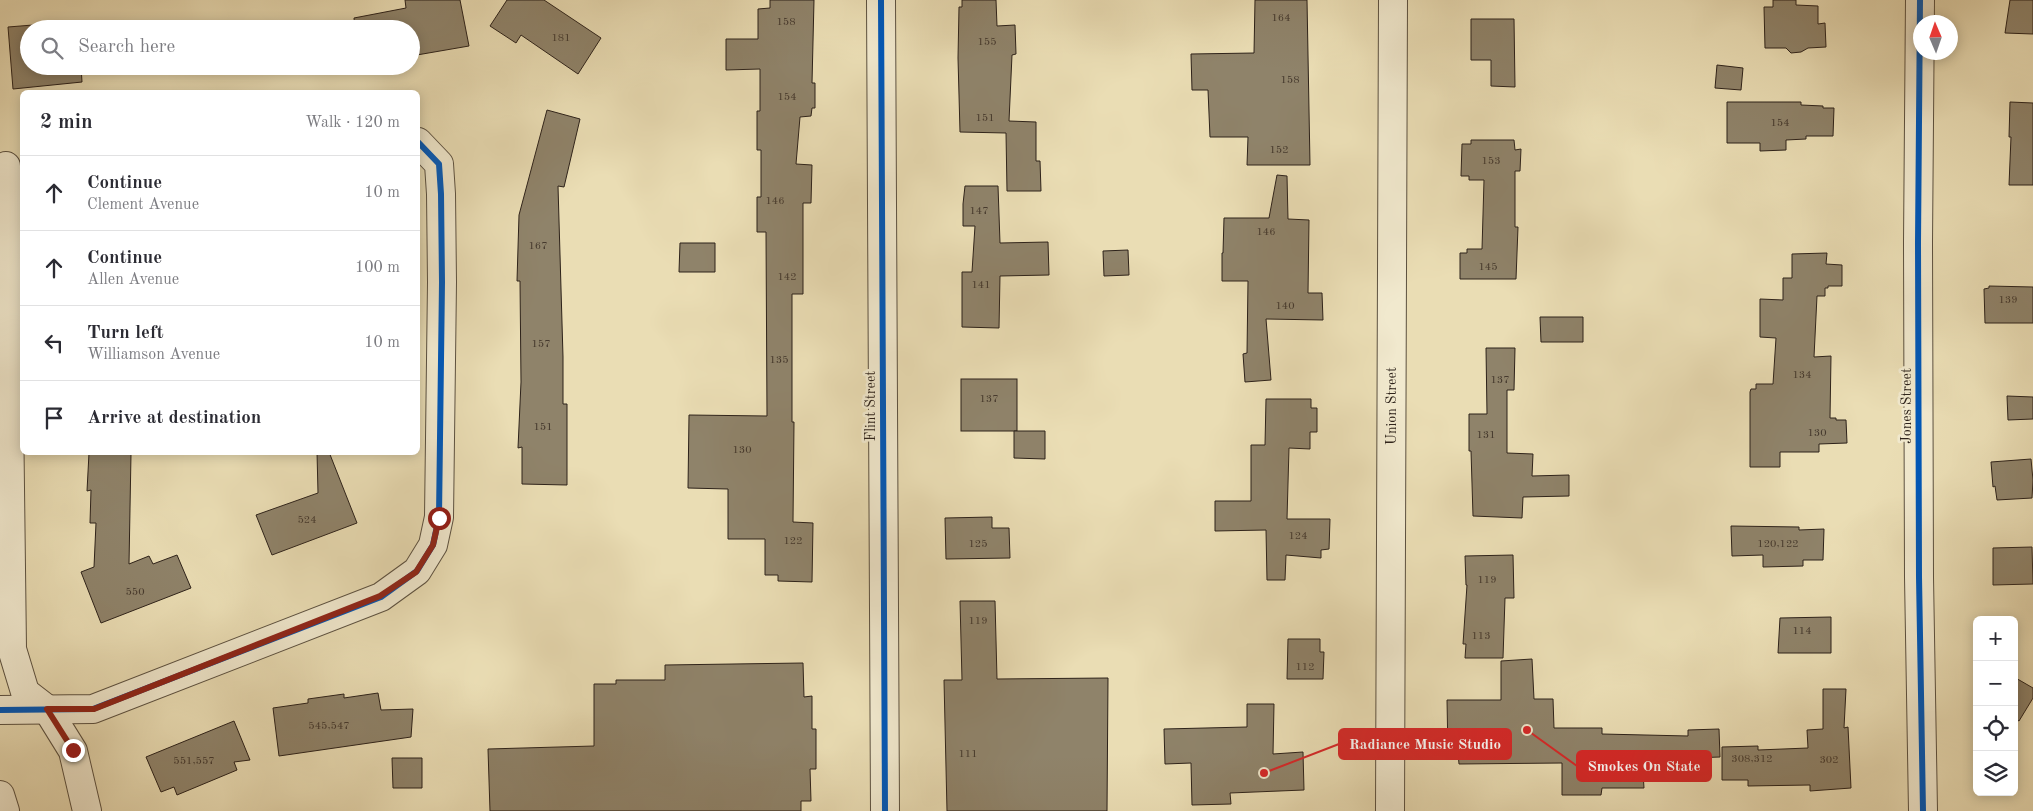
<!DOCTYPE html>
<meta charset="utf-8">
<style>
:root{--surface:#fff;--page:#f2f2f3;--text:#2b2b33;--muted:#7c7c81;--line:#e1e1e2}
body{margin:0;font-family:"Old Standard TT",serif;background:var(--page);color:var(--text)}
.controls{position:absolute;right:15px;bottom:15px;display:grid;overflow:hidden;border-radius:8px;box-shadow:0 2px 12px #0003}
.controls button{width:45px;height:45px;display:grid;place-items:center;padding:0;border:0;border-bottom:1px solid var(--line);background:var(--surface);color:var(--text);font:25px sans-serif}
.compass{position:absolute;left:1913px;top:15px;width:45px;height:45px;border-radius:50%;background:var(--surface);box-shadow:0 2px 12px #0003;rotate:358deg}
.stop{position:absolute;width:15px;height:15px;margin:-11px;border:4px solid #8f2418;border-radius:50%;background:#fff}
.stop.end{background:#8f2418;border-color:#fff;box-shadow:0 1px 5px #0008}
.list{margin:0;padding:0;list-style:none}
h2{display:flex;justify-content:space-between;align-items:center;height:65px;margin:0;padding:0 20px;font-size:21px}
h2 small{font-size:16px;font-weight:400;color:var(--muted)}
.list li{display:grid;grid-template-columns:32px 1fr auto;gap:15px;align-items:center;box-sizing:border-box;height:75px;padding:0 20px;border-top:1px solid var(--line)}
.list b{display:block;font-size:19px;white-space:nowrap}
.list p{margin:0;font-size:16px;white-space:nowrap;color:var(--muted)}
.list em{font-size:16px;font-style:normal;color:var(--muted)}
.icon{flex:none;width:28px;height:28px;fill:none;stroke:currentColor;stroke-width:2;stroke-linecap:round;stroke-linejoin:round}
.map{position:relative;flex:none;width:2033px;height:811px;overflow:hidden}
.search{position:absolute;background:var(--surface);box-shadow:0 2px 12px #0003;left:20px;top:20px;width:400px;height:55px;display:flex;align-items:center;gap:12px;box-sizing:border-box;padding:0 18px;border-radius:28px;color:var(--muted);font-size:19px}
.panel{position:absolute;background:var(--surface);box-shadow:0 2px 12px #0003;left:20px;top:90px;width:400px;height:365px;border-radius:8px}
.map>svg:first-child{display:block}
.building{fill:#8f836a;stroke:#2d221a}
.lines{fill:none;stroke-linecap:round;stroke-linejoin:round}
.minor-casing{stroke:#5c5140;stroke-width:30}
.minor{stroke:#f1e9ce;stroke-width:28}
.cycleway-casing{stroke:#f1e9ce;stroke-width:9}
.cycleway{stroke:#0057b8;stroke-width:6}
.route{stroke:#8f2418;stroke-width:6}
.labels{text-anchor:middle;stroke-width:5;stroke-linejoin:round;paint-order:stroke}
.number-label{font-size:11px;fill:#463a2e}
.street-label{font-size:14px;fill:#2d221a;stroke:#f1e9ce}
.leader{fill:none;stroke:#d62828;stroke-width:2}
.callout-dot{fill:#d62828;stroke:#f1e9ce;stroke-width:2}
.callout{fill:#d62828;stroke:#d62828;stroke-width:2}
.callout-label{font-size:15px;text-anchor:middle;font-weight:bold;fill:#fff}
</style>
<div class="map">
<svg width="2033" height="811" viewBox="0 0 2033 811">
<rect width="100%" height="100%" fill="#eaddb4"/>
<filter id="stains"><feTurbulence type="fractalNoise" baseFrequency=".004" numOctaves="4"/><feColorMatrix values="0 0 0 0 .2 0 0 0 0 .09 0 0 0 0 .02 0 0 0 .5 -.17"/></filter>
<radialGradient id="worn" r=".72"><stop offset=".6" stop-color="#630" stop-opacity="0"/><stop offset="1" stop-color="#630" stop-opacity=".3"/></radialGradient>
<g class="building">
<polygon points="405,0 460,0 469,46 411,56 411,29 355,29 354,18 406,8"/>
<polygon points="507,0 544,0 601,38 578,74 521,35 516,43 490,26"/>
<polygon points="770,0 814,0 812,83 815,83 815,108 812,108 811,116 800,117 796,164 812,165 811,203 803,203 803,294 792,294 792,422 794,422 793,522 813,523 812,582 778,581 778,575 765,575 765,539 728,539 728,489 688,488 689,415 767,416 766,232 757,232 757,197 761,197 761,150 757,150 757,111 760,111 760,69 726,70 726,39 758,39 758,9 770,8"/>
<polygon points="962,0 996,0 997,26 1015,25 1016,54 1012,55 1009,121 1036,122 1036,161 1040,161 1041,191 1007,191 1006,133 960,132 958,58 959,7 962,7"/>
<polygon points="1255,0 1307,0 1310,165 1247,165 1248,137 1210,137 1208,90 1192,90 1191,54 1254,53"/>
<polygon points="1773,0 1796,0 1796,5 1818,6 1818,24 1825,23 1826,47 1808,48 1801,52 1791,53 1786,48 1765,48 1764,7 1773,7"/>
<polygon points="2010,0 2033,0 2033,34 2005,33"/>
<polygon points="1471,19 1514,19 1515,87 1491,86 1491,60 1471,60"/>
<polygon points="33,25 33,29 29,29 29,66 81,66 82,82 13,89 8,27"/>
<polygon points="1717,65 1743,68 1741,90 1715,88"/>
<polygon points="1727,102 1801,102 1801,105 1823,106 1823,108 1834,108 1833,136 1806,136 1806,139 1786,140 1786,150 1760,151 1760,143 1727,143"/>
<polygon points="2010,102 2033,103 2033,185 2009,185 2011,137 2009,137"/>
<polygon points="547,110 580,119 564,187 558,186 563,357 563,404 567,404 567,485 522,484 522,447 518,448 521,382 520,281 517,281 519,215"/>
<polygon points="1471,140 1514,140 1515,150 1521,149 1520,171 1515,171 1515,227 1518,227 1516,279 1460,279 1460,253 1467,253 1467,249 1482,249 1484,180 1469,180 1469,176 1461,176 1462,144 1471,144"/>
<polygon points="1277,175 1287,176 1288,219 1309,220 1308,293 1322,293 1323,320 1266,319 1271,380 1245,382 1243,354 1247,353 1248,281 1222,281 1222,253 1223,253 1224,218 1269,218"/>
<polygon points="965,186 998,186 1000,243 1048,242 1049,275 1000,276 999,328 962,327 962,272 972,272 975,226 963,226 963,204"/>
<polygon points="680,243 715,243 715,272 679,272"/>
<polygon points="1128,250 1129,275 1104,276 1103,251"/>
<polygon points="1827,253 1826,264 1842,265 1842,286 1828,286 1828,288 1825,288 1825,296 1817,296 1814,357 1831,356 1830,418 1836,418 1836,420 1846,420 1847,443 1819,444 1819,452 1780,452 1780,467 1750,467 1750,392 1751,389 1756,389 1756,384 1773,384 1776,338 1760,337 1760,299 1783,300 1783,278 1792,278 1792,254"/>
<polygon points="1989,286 2033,287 2033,323 1985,323 1984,289 1989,288"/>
<polygon points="1540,317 1583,317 1583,342 1541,342"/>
<polygon points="1486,348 1515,348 1514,390 1507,390 1507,453 1533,454 1532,476 1569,475 1569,496 1523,497 1522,518 1473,516 1471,451 1469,451 1469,414 1487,414"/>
<rect x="961" y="379" width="56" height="52"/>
<polygon points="2007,396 2033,397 2033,419 2008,420"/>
<polygon points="1266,399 1311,399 1311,408 1317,408 1317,432 1310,432 1310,449 1289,448 1287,519 1330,519 1329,549 1321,550 1321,558 1286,555 1285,580 1267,580 1266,530 1215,531 1215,501 1251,501 1251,445 1265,445"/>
<polygon points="1014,431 1045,431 1045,459 1014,458"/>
<polygon points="317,452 329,452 357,523 272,555 256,515 318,493"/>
<polygon points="89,453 131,454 129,564 149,556 153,564 177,555 191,588 101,623 81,572 94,567 96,523 90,523 91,490 87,491"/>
<polygon points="2031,459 2033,480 2032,498 1997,500 1995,486 1993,487 1991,462"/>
<polygon points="992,517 992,528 1009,528 1010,558 946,559 945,518"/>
<polygon points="1731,526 1799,527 1799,530 1824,529 1823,560 1803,560 1803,566 1763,567 1763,555 1732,556"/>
<polygon points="2032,547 2033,584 1993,585 1993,548"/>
<polygon points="1513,555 1514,598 1505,598 1503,658 1465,658 1466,644 1463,644 1467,585 1466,585 1465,556"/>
<polygon points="960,601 995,601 997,679 1108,678 1107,811 947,811 944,680 962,680"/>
<polygon points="1831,617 1831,653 1778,653 1780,618"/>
<polygon points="1288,639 1320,639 1320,652 1324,652 1323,679 1287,679"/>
<polygon points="1532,659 1534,699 1553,699 1554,728 1602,728 1602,734 1688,736 1688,730 1719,729 1720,757 1662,759 1662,773 1643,773 1644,788 1602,788 1601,795 1562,795 1562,763 1459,764 1458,753 1448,754 1447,700 1501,700 1501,661"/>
<polygon points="803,663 804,697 812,696 812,729 816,729 816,769 810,769 811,801 801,801 801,811 490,811 488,749 594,746 594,684 616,684 616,680 665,680 665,665"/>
<polygon points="2014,677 2033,688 2033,698 2019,721 2014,718"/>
<polygon points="1823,689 1846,689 1844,728 1848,727 1851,788 1810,791 1810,785 1748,786 1748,780 1722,780 1722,747 1758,746 1758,750 1808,748 1807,730 1823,729"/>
<polygon points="378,693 381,710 413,709 411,737 279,756 273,708 308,703 308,699 344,694 344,698"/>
<polygon points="1247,704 1274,704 1273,754 1303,752 1304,790 1230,793 1231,804 1192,805 1191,763 1165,764 1164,729 1247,727"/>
<polygon points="234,721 250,760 234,762 237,770 177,795 174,787 161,792 146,757"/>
<polygon points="392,758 422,758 422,788 393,788"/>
</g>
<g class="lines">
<g class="minor-casing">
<g id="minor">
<polyline points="881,0 885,811"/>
<polyline points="1920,0 1918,242 1919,577 1923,811"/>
<polyline points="6,166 12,649 25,692 47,709 73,751 87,811"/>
<polyline points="0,710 93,709 381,597 417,571 433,545 439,517 442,282 441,194 439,164 418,142"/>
<polyline points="0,795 5,811"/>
<polyline points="1390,811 1393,0"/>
</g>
</g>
<use href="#minor" class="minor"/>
<g class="cycleway-casing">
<g id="cycleway">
<polyline points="881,0 885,811"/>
<polyline points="1920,0 1918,242 1919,577 1923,811"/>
<polyline points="0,710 93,709 381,597 417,571 433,545 439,517 442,282 441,194 439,164 418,142"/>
</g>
</g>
<use href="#cycleway" class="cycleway"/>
</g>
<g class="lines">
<polyline class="route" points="73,750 47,709 94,709 380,596 416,572 433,545 439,518"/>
</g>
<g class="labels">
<g class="number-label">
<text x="1281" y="21">164</text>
<text x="786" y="25">158</text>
<text x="561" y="41">181</text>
<text x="987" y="45">155</text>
<text x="1290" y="83">158</text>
<text x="787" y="100">154</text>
<text x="985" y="121">151</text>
<text x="1780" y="126">154</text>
<text x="1279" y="153">152</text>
<text x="1491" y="164">153</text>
<text x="775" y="204">146</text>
<text x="979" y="214">147</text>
<text x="1266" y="235">146</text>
<text x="538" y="249">167</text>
<text x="1488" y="270">145</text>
<text x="787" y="280">142</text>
<text x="981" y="288">141</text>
<text x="2008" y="303">139</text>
<text x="1285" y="309">140</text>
<text x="541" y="347">157</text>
<text x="779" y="363">135</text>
<text x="1802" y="378">134</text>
<text x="1500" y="383">137</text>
<text x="989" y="402">137</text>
<text x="543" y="430">151</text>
<text x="1817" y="436">130</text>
<text x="1486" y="438">131</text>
<text x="742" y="453">130</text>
<text x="307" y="523">524</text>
<text x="1298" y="539">124</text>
<text x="793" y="544">122</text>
<text x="978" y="547">125</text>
<text x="1778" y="547">120,122</text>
<text x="1487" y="583">119</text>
<text x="135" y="595">550</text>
<text x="978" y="624">119</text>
<text x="1802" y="634">114</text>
<text x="1481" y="639">113</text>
<text x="1305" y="670">112</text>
<text x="329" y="729">545,547</text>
<text x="968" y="757">111</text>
<text x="1752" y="762">308,312</text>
<text x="1829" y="763">302</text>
<text x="194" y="764">551,557</text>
</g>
<g class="street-label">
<text transform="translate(870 406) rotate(-90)" y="5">Flint Street</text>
<text transform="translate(1391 406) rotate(-90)" y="5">Union Street</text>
<text transform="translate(1906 406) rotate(-90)" y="5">Jones Street</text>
</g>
</g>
<path class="leader" d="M1264 773L1339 744M1527 730L1577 766"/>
<g class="callout-dot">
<circle cx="1264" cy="773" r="5"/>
<circle cx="1527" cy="730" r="5"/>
</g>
<g class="callout">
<rect x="1339" y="729" width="172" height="30" rx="5"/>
<rect x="1577" y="751" width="134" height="30" rx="5"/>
</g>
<g class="callout-label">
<text x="1425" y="749">Radiance Music Studio</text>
<text x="1644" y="771">Smokes On State</text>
</g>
<rect width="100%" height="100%" filter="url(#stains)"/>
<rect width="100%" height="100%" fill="url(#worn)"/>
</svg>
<div class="controls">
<button>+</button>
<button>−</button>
<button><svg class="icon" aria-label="locate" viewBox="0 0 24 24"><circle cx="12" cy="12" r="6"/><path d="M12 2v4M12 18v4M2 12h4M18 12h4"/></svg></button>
<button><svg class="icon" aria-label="layers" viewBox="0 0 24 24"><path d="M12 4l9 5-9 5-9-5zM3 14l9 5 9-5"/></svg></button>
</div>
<svg class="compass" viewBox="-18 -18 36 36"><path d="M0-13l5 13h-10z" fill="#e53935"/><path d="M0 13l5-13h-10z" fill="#7c7c81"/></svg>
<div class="stop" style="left:439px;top:518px"></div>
<div class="stop end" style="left:73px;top:750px"></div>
<div class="search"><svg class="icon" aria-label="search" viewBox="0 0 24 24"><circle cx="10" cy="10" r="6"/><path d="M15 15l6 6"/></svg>Search here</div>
<section class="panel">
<h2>2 min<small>Walk · 120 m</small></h2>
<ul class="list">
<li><svg class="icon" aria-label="ahead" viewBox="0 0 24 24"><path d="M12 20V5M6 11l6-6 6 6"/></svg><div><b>Continue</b><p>Clement Avenue</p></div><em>10 m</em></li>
<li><svg class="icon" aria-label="ahead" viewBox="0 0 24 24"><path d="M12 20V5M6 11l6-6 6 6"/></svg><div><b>Continue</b><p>Allen Avenue</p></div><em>100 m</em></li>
<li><svg class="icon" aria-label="left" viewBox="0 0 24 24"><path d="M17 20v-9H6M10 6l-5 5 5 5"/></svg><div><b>Turn left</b><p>Williamson Avenue</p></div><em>10 m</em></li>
<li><svg class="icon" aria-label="arrive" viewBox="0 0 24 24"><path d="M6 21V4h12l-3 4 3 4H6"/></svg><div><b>Arrive at destination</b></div></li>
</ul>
</section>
</div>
